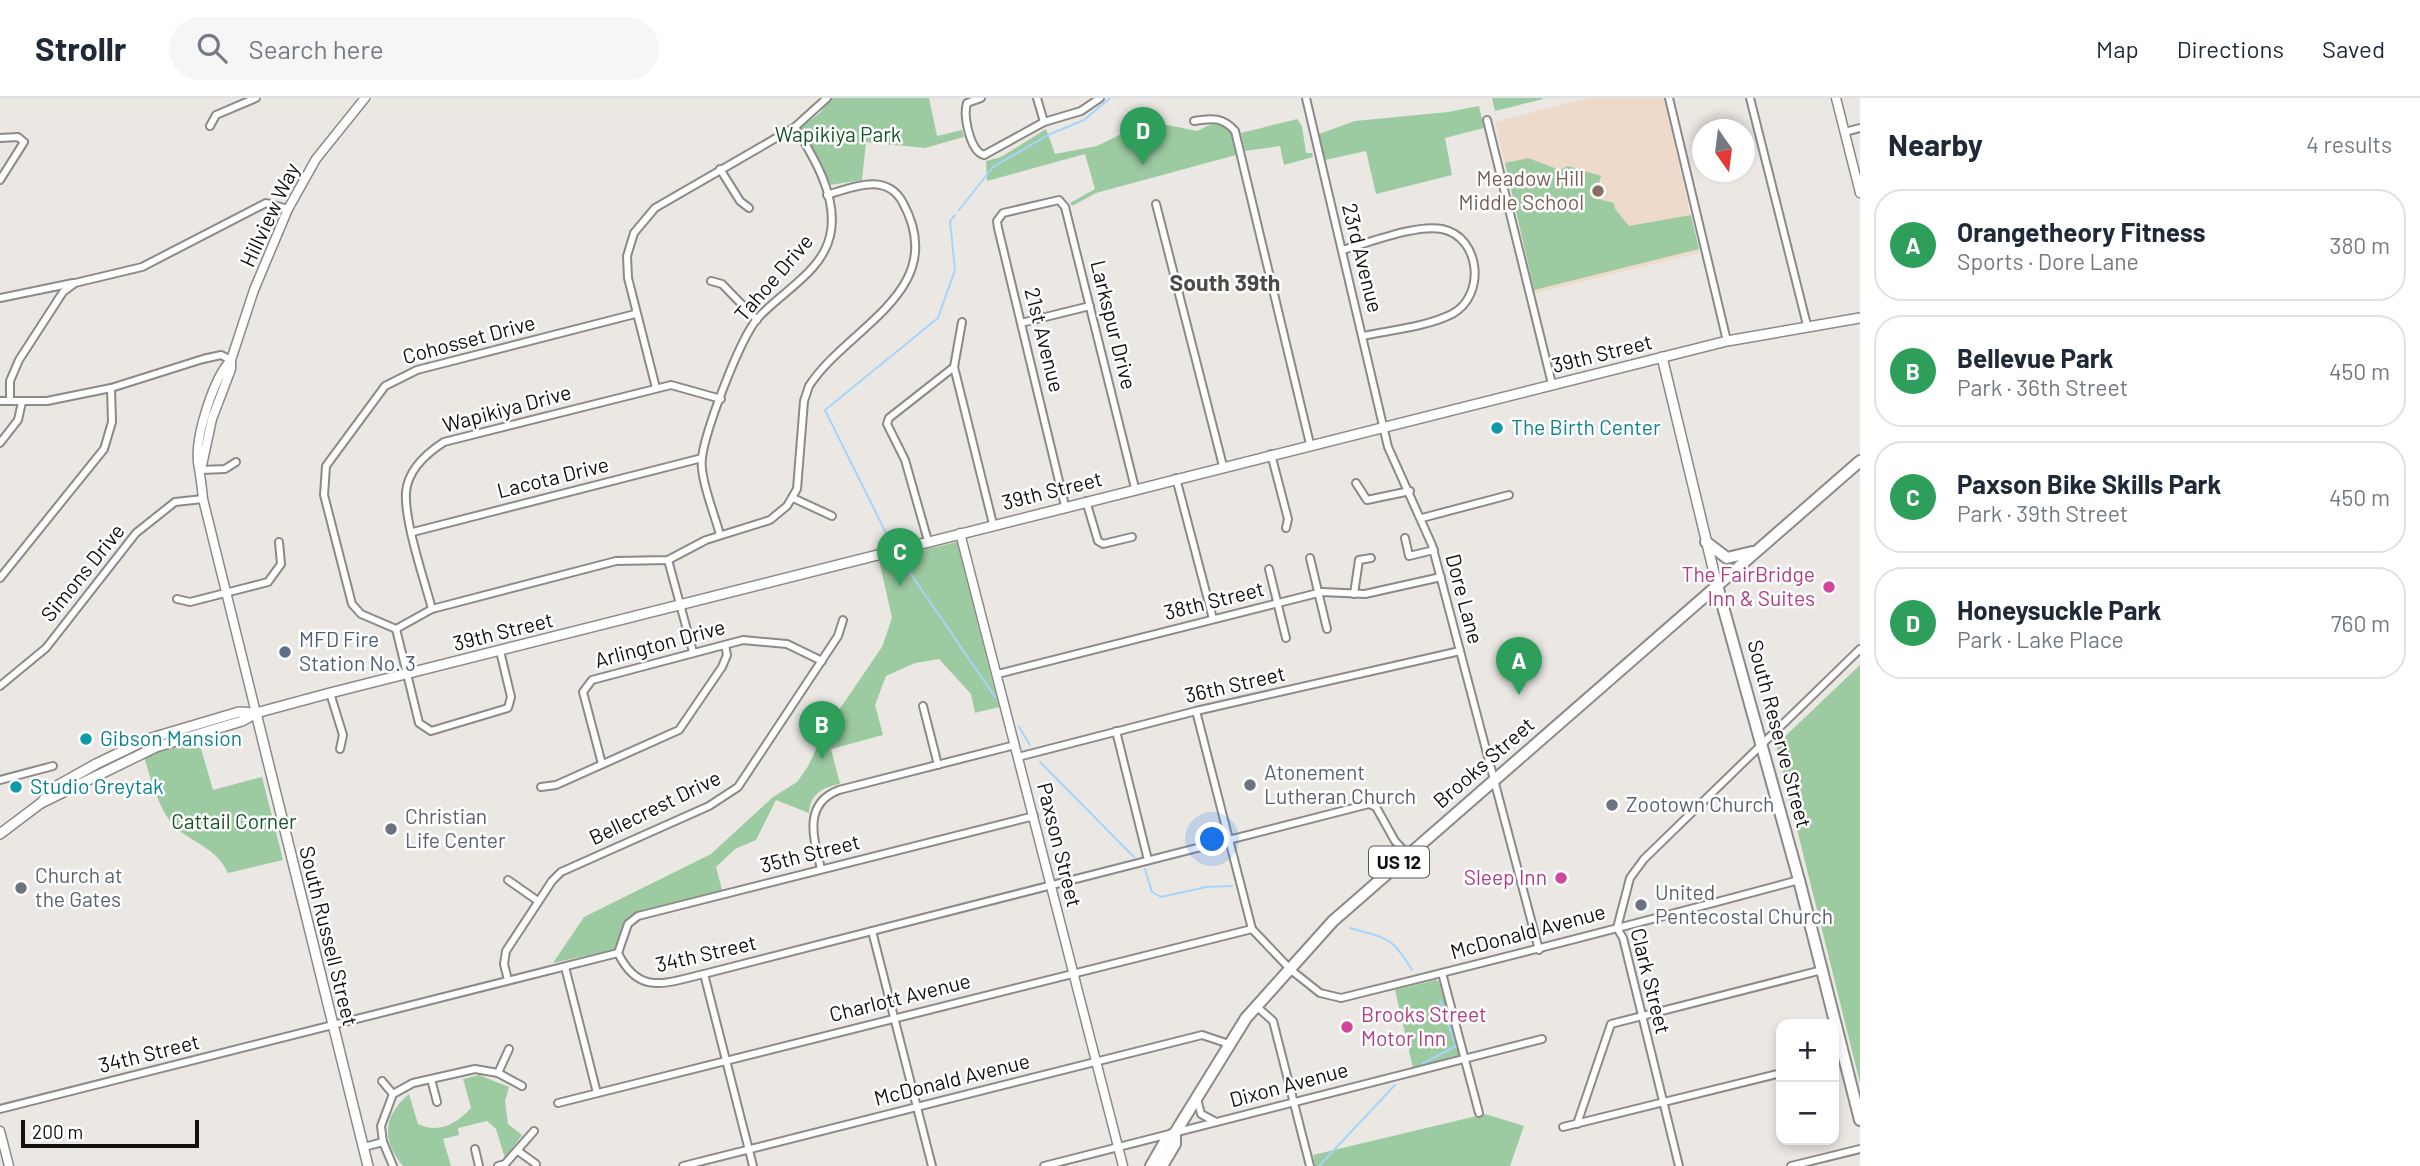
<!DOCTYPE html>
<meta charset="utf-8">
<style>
:root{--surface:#fff;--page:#f6f6f7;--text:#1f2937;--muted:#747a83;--line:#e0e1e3;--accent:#498a2b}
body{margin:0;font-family:Barlow,sans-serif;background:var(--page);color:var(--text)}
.controls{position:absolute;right:21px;bottom:21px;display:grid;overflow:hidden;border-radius:14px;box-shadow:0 4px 10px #0003}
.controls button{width:63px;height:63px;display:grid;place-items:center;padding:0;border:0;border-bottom:2px solid var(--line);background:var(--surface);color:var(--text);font:35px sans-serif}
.compass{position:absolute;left:1692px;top:21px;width:63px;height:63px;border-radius:50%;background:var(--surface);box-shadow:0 4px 10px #0003;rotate:166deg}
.scale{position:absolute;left:21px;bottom:18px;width:178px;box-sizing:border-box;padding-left:7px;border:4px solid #131110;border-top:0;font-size:19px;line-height:24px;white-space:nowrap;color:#131110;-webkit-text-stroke:5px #fff;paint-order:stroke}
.you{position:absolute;left:1213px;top:742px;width:24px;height:24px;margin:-18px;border:5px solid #fff;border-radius:50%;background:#1a73e8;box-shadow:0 0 0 10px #1a73e833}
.badge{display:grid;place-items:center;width:46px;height:46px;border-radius:50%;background:var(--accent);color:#fff;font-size:23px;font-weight:700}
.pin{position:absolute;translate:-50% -58px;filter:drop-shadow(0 2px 4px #0008)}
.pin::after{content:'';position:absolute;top:37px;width:24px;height:21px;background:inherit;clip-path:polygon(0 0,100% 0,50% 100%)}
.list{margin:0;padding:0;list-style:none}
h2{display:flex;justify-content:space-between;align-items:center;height:91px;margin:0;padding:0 28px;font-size:30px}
h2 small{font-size:23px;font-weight:400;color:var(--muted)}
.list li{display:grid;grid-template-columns:46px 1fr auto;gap:21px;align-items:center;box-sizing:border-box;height:112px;margin:0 14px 14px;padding:0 14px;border:2px solid var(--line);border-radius:28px}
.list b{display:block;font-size:26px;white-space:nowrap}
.list p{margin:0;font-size:23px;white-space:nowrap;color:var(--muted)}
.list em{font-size:23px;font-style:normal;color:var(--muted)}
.icon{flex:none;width:38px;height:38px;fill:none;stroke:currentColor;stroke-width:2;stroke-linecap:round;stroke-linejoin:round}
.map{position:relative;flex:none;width:1860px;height:1068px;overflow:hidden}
header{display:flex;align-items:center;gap:42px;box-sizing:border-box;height:98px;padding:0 35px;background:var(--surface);border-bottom:2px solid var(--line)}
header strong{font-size:33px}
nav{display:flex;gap:38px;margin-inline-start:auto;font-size:24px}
.search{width:490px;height:63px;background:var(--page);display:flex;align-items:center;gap:18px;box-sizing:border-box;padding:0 24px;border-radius:38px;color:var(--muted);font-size:26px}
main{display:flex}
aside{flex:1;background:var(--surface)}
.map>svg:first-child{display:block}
.education{fill:#eedacb}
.green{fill:#9dcba1}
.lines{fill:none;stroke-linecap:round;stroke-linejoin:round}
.stream{stroke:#a5d5fd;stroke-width:2}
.minor-casing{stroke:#8d8986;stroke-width:10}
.tertiary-casing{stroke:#8d8986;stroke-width:11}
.secondary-casing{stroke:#8d8986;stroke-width:12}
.trunk-casing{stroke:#8d8986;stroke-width:14}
.minor{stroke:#fff;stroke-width:6}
.tertiary{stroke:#fff;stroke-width:8}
.secondary{stroke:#fff;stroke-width:9}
.trunk{stroke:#fff;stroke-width:10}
.education-dot{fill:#8d6e63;stroke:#fff;stroke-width:2.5}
.culture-dot{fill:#0f9aa8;stroke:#fff;stroke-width:2.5}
.hotel-dot{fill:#d1479c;stroke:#fff;stroke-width:2.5}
.service-dot{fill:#5c6f8a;stroke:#fff;stroke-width:2.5}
.worship-dot{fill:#6b7280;stroke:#fff;stroke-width:2.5}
.labels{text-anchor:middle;stroke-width:5;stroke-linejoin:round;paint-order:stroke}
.shield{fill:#fff;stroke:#5a5858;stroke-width:2}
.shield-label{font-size:19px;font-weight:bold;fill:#131110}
.park-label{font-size:21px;fill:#175425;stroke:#fff}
.education-label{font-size:21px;fill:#785e54;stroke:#fff;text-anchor:end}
.street-label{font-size:21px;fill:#131110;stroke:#fff}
.culture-label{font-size:21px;fill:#0d838f;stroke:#fff;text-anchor:start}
.hotel-label{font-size:21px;fill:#b23c85;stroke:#fff;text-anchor:end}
.service-label{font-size:21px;fill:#4e5e75;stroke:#fff;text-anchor:start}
.worship-label{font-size:21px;fill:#5b616d;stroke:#fff;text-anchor:start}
.neighbourhood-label{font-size:23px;font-weight:bold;fill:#4d4a47;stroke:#fff}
</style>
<header>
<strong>Strollr</strong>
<div class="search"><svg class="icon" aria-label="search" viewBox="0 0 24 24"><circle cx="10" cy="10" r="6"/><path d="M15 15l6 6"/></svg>Search here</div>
<nav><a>Map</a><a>Directions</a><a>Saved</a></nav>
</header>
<main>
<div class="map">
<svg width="1860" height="1068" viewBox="0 0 1860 1068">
<rect width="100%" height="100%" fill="#ebe8e4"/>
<polygon class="education" points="1589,0 1664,0 1699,155 1535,195 1495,24"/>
<g class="green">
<polygon points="831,0 929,0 937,38 962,32 964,39 925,50 866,44 862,82 830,87 801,29 820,15"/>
<polygon points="1492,0 1543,0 1543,1 1495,13"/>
<polygon points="1479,8 1484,30 1445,40 1452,77 1376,96 1366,53 1325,62 1319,36 1355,23 1448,14"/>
<polygon points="1297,21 1302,28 1306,55 1312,55 1313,59 1284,67 1280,48 1245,53 1241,35"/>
<polygon points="1148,23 1197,33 1216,24 1224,26 1231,33 1236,57 1096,95 1072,108 1070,105 1095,91 1085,56 987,83 986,63 1001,59 1046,31 1055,56 1097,48"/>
<polygon points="1528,60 1560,72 1568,68 1601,78 1595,100 1614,105 1615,111 1629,128 1691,117 1699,151 1534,192 1505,65"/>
<path d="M957 444 999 609 975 615 971 596 939 561 915 565 886 578 875 607 883 637 831 651 840 686C823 689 810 696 809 715L776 702 756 742 735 751 716 769 722 792 642 812 629 820 613 852 553 865 584 819 711 756 773 699 797 684 807 670 826 631 882 549 892 520 879 462Z"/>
<polygon points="1860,567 1860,985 1776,647"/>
<path d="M198 640 213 692 262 679 283 762 228 775C217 753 203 749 184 736 160 721 152 684 144 659Z"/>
<polygon points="1436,882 1439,884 1461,957 1413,970 1395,892"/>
<path d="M479 977 509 989 505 1003 508 1026 522 1037 505 1060 496 1031 487 1023 458 1030 459 1037 443 1041 451 1068H403C381 1042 383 1018 409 996L418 1026C439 1036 456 1026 471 1010L463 981Z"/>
<polygon points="1485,1016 1524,1028 1510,1068 1315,1068 1313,1057"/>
</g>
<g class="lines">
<g class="stream">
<polyline points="959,112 993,69 1048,37 1084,22 1110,0"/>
<polyline points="889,441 825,312 938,220 955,172 950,123 955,117"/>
<polyline points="902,463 995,599"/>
<polyline points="1019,629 1030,647"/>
<polyline points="1040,664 1134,759"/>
<polyline points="1145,771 1152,794 1161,799 1206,789 1232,788"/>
<path d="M1350 830C1387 841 1391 837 1412 872"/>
<polyline points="1422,966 1456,948 1440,902"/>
<polyline points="1319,1068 1395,987"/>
</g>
<g class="minor-casing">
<g id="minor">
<path d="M981 0 967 5C963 18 970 53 984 57L1044 24 1081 13 1100 0"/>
<polyline points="1037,0 1044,24"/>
<polyline points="1306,0 1388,349 1432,447 1539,852"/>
<polyline points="1669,0 1727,243"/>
<polyline points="1750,0 1807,227"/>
<polyline points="1487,22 1552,286"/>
<path d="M1194 23C1212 20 1223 19 1235 33L1310 346"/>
<polyline points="210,28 216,17 256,0"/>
<polyline points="1845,34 1860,30"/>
<polyline points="0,40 18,39 24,44 0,82"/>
<polyline points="720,71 740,103 749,110"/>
<polyline points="1156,106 1223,368"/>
<path d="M1342 152C1369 145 1415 126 1442 131 1481 139 1486 198 1452 216 1426 229 1391 232 1363 238"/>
<polyline points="711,183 722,186 757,222"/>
<polyline points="0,200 73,185"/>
<polyline points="962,224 954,269 993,426"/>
<polyline points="1021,225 1090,208"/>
<polyline points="656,290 628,180 627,158 634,135 655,110 795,29 827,0"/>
<polyline points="0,303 47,303 111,290 203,261 221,257 231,262"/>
<polyline points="10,303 10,283 19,262 63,194 75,185 142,169 266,105 288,111"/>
<polyline points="0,345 18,322 22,304"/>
<polyline points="1271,356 1288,421 1286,430"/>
<polyline points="201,372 225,371 236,364"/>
<polyline points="1176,380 1213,521"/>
<polyline points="1356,385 1367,402 1410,393"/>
<polyline points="793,400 832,418"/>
<polyline points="1086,403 1098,443 1103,446 1132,439"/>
<polyline points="1065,408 998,130 997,123 1003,115 1059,102 1065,109 1135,390"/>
<polyline points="1422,420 1509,397"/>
<polyline points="413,434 702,360"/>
<path d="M720 437C715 417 699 379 702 359 706 331 739 243 757 221 780 195 822 174 830 138 839 101 814 59 795 29"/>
<polyline points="1405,440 1409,458 1434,452"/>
<polyline points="928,443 905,362 887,326 889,320 954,269"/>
<polyline points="1310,460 1327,531"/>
<polyline points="668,462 693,554"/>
<polyline points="1269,471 1286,540"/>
<polyline points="0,480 104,351 112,324 111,290"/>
<polyline points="1354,496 1359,462 1371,460"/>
<polyline points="177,501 190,504 268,484 281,466 279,444"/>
<path d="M432 511C424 481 404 423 406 394 408 371 427 355 444 344L671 287 721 301"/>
<path d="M396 531 432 511 616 463 668 462 706 442 770 422 787 408 797 391 804 303 809 288C847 229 951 193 903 105 887 74 853 89 827 97"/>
<polyline points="396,531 361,516 352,506 324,397 326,368 385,288 417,272 635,216"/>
<polyline points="396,531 419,625 431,633 508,610 511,599 500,553"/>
<polyline points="998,576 1322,494 1365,496 1441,479"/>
<polyline points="0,588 46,550 136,435 175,404 203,401"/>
<polyline points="330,595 343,637 340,651"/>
<polyline points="923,608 938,667"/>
<path d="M1196 613 1252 831 1291 872 1320 895 1341 900C1495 862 1647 823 1799 782"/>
<polyline points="1116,633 1148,762"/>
<polyline points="1018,659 1196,613 1460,553"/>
<polyline points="602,666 583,594 592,582 743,542 787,546 822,563"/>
<polyline points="0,682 53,668"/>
<polyline points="541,689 556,687 679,632 722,569 727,557 725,547"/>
<path d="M821 771C814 741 802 706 839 692L1015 647"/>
<polyline points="508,782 538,803"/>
<polyline points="872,833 932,1068"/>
<polyline points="618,855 628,826 638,818 1034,718"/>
<polyline points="565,869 597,995"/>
<polyline points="1442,875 1479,1015"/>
<polyline points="704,876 753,1068"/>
<polyline points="508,882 504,866 506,853 552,783 561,774 709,708 738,689 838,538 843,522"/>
<polyline points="1256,908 1273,923 1310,1068"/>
<polyline points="498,975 509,951"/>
<polyline points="431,981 437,1004"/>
<polyline points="382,983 393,996"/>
<polyline points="1197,1001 1201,1016 1214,1023"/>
<polyline points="558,1005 1252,831"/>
<path d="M0 1011 618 855C639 898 665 885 704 876L1369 706 1376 709 1395 743 1408 757"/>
<polyline points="1577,1026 1611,926 1822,872"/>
<polyline points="1563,1029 1781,975"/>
<polyline points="364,1049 383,1044"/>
<polyline points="475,1051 479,1068"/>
<polyline points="518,1053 536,1066"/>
<polyline points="393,1068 383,1044 381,1028 393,996 413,985 475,971 498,975 522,988"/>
<polyline points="498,1068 505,1066 534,1033"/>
<polyline points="683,1068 1202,937 1229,946"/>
<polyline points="1044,1068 1542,941"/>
<polyline points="1679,1068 1623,840 1617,830 1630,780 1644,761 1860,551"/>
<polyline points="1791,1068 1860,1051"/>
</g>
</g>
<g class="tertiary-casing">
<g id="tertiary">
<polyline points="1836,0 1860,95"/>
<path d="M231 262C214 279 195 338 198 364 200 376 202 388 203 401L256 615"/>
<polyline points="201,372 212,321 231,271 231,262 254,192 288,111 316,61 365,0"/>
<polyline points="960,435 1123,1068"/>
<polyline points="0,1033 9,1068"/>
</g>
</g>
<g class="secondary-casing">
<g id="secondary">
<polyline points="1662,259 1717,487"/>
<polyline points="256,615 368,1068"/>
<polyline points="41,705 156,649 242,623 256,615 330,595 1727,243 1860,220"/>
<polyline points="0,736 41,705 55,689 96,666 148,641 239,614 255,615"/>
</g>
</g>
<g class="trunk-casing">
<g id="trunk">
<polyline points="1706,444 1727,460 1752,454"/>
<polyline points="1717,487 1799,782 1860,1022"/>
<polyline points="1151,1068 1167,1040 1175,1035 1246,920 1333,823 1860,363"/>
<polyline points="1162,1068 1175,1046 1175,1035"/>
</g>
</g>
<use href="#minor" class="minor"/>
<use href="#tertiary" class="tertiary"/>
<use href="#secondary" class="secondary"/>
<use href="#trunk" class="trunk"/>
</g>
<circle class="education-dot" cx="1598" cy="93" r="7"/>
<g class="culture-dot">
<circle cx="1497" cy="330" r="7"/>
<circle cx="86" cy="641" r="7"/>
<circle cx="16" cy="689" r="7"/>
</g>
<g class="hotel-dot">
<circle cx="1829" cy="489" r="7"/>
<circle cx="1561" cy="780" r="7"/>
<circle cx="1347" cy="929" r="7"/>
</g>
<circle class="service-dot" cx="285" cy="554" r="7"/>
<g class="worship-dot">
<circle cx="1250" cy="687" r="7"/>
<circle cx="1612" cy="707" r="7"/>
<circle cx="391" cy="731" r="7"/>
<circle cx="21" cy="790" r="7"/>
<circle cx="1641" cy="807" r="7"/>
</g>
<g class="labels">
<rect class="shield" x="1369" y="748.5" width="60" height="31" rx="5"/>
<g class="shield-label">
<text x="1399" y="771">US 12</text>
</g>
<g class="park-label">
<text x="838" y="44">Wapikiya Park</text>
<text x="234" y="731">Cattail Corner</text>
</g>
<g class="education-label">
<text x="1584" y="88">Meadow Hill<tspan x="1584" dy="24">Middle School</tspan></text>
</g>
<g class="street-label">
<text transform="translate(270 117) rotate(-65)" y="7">Hillview Way</text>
<text transform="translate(1362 160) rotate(76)" y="7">23rd Avenue</text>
<text transform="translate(774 180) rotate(-49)" y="7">Tahoe Drive</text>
<text transform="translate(1113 227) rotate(76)" y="7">Larkspur Drive</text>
<text transform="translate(469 242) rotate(-15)" y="7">Cohosset Drive</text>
<text transform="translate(1044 242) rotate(76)" y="7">21st Avenue</text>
<text transform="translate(1602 256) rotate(-14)" y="7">39th Street</text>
<text transform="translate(507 311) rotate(-15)" y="7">Wapikiya Drive</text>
<text transform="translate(553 380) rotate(-14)" y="7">Lacota Drive</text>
<text transform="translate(1052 393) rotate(-14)" y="7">39th Street</text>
<text transform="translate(83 475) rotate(-51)" y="7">Simons Drive</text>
<text transform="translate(1464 501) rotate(75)" y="7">Dore Lane</text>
<text transform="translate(1214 503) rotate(-14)" y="7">38th Street</text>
<text transform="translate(503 534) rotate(-14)" y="7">39th Street</text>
<text transform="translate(660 546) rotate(-15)" y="7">Arlington Drive</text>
<text transform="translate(1235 587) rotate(-13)" y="7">36th Street</text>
<text transform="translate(1779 636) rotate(75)" y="7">South Reserve Street</text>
<text transform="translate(1484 665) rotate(-41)" y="7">Brooks Street</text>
<text transform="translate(655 710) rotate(-26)" y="7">Bellecrest Drive</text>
<text transform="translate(1059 747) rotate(76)" y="7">Paxson Street</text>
<text transform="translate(810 756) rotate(-14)" y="7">35th Street</text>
<text transform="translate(1528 834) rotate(-15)" y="7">McDonald Avenue</text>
<text transform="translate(328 838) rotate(76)" y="7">South Russell Street</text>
<text transform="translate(706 856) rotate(-13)" y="7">34th Street</text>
<text transform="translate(1650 883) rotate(76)" y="7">Clark Street</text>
<text transform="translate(900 900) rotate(-14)" y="7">Charlott Avenue</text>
<text transform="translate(149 956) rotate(-14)" y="7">34th Street</text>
<text transform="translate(952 982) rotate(-14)" y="7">McDonald Avenue</text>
<text transform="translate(1289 987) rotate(-15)" y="7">Dixon Avenue</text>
</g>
<g class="culture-label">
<text x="1511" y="337">The Birth Center</text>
<text x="100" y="648">Gibson Mansion</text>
<text x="30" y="696">Studio Greytak</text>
</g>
<g class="hotel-label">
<text x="1815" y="484">The FairBridge<tspan x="1815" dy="24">Inn &amp; Suites</tspan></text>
<text x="1547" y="787">Sleep Inn</text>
<text x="1361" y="924" text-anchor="start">Brooks Street<tspan x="1361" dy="24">Motor Inn</tspan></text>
</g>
<g class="service-label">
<text x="299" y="549">MFD Fire<tspan x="299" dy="24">Station No. 3</tspan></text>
</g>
<g class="worship-label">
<text x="1264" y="682">Atonement<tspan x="1264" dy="24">Lutheran Church</tspan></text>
<text x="1626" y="714">Zootown Church</text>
<text x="405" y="726">Christian<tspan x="405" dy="24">Life Center</tspan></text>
<text x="35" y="785">Church at<tspan x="35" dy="24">the Gates</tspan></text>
<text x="1655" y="802">United<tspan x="1655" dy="24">Pentecostal Church</tspan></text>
</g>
<g class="neighbourhood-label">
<text x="1225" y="193">South 39th</text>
</g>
</g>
</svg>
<div class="controls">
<button>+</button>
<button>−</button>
</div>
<svg class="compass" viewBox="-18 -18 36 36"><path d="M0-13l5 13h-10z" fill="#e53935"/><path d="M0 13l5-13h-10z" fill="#747a83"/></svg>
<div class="scale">200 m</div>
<div class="you"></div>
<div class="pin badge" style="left:1519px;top:597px;background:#2e9e5b">A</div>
<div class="pin badge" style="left:822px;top:661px;background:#2e9e5b">B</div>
<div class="pin badge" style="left:900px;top:488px;background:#2e9e5b">C</div>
<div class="pin badge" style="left:1143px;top:67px;background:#2e9e5b">D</div>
</div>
<aside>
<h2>Nearby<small>4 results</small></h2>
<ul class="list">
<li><span class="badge" style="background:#2e9e5b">A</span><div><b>Orangetheory Fitness</b><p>Sports · Dore Lane</p></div><em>380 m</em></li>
<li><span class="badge" style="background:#2e9e5b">B</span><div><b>Bellevue Park</b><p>Park · 36th Street</p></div><em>450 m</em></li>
<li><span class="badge" style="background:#2e9e5b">C</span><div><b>Paxson Bike Skills Park</b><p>Park · 39th Street</p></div><em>450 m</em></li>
<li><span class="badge" style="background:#2e9e5b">D</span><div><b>Honeysuckle Park</b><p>Park · Lake Place</p></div><em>760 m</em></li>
</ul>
</aside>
</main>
